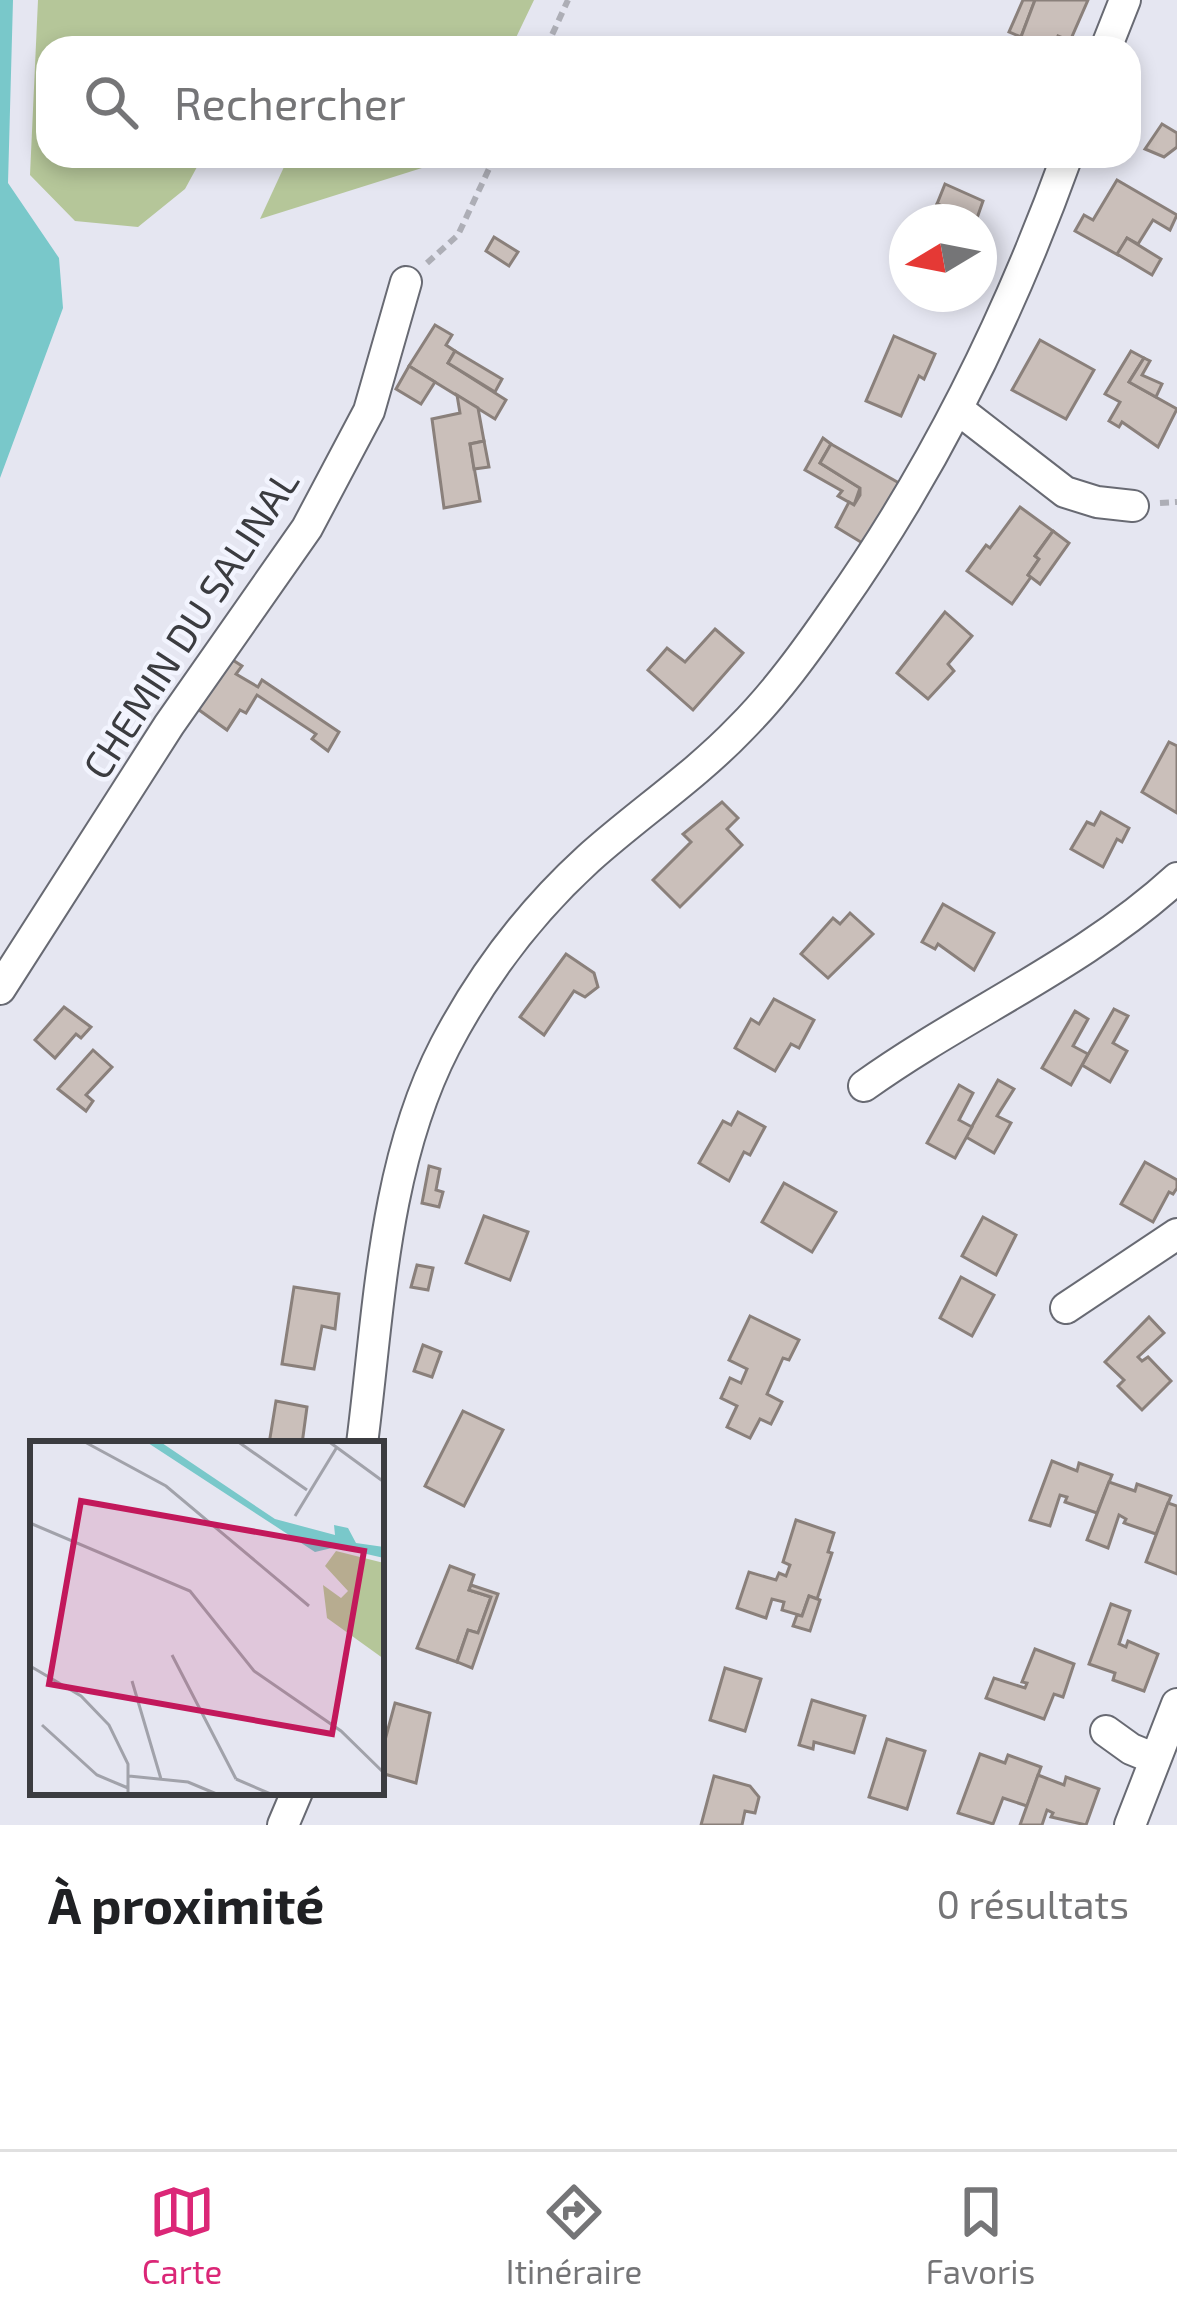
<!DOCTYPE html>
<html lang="fr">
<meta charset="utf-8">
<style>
:root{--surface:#fff;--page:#f2f2f2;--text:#202124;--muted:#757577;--line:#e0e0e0;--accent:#db2777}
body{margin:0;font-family:"Exo 2",sans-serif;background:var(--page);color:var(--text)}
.compass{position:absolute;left:889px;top:204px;width:108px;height:108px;border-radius:50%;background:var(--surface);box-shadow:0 6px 18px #0003;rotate:260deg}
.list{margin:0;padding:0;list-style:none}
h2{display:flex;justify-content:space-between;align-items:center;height:156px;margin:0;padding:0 48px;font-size:51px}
h2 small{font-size:39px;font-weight:400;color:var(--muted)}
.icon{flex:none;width:66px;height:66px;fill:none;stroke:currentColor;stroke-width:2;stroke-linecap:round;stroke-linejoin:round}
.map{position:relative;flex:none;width:1177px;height:1825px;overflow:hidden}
.search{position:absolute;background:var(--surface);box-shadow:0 6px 18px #0003;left:36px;right:36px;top:36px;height:132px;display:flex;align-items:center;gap:30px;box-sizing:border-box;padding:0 42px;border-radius:36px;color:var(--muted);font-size:45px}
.sheet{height:324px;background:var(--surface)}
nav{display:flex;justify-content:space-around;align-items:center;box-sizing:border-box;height:168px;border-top:3px solid var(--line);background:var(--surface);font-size:33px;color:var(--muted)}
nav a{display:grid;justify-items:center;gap:6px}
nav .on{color:var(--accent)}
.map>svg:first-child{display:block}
.green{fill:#b5c699}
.water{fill:#79c8ca}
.building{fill:#cabfba;stroke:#8a807b;stroke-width:3}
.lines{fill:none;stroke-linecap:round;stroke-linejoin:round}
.minor-casing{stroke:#686a73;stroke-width:34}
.path{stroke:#adaeb6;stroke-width:6;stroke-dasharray:9 6;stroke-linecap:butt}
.minor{stroke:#fff;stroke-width:30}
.labels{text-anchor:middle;stroke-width:9;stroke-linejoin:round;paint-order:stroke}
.street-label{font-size:39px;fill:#3b3c40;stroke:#f2f4fe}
.inset-road{fill:none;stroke:#a1a2aa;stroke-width:3}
.view{fill:#c2185b;fill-opacity:0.15;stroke:#c2185b;stroke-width:6}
.inset-edge{fill:none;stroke:#3b3c40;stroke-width:6}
</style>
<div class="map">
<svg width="1177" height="1825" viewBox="0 0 1177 1825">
<rect width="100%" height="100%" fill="#e5e6f1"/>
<g class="green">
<polygon points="38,0 534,0 511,48 48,48 48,156 203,156 185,189 138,227 75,221 30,175"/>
<polygon points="289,156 460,156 260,219"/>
</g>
<polygon class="water" points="0,0 13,0 8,183 59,258 63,308 0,478"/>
<g class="building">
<polygon points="1023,0 1035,0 1021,37 1009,32"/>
<polygon points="1035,0 1088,0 1070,41 1058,36 1055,43 1060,45 1059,48 1047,48 1021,37"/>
<polygon points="1162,124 1177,133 1177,147 1164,157 1145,149"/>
<polygon points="1117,180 1177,215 1170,230 1153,220 1138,244 1127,238 1118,255 1075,231 1084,215 1093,220"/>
<polygon points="945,184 983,201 976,221 937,204"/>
<polygon points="937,204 976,221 976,222 930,222"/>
<polygon points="494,237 518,252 509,266 486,251"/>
<polygon points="1127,238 1161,259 1152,275 1117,254"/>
<polygon points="435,325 452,335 446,345 455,351 448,363 506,400 495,419 409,366"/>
<polygon points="894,336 935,354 924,379 919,376 901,416 866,401"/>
<polygon points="1040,340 1094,370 1066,419 1012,390"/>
<polygon points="455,351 502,379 495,392 448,363"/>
<polygon points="1131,351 1144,358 1129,382 1177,409 1158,447 1122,422 1119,427 1109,421 1120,402 1105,394"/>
<polygon points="1144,358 1150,361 1142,375 1162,384 1156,397 1129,382"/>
<polygon points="409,366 435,382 421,404 396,389"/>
<polygon points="457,395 478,408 484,441 470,444 480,501 444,508 432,419 460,413"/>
<polygon points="823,438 831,444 820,463 860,488 854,505 838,496 842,491 805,470"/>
<polygon points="484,441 489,467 474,469 470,444"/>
<polygon points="831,444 899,483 864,544 836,527 849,502 854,505 860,495 860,488 820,463"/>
<polygon points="1020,507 1053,531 1035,556 1039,559 1028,575 1031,577 1012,604 967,571 986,545 990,548"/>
<polygon points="1053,531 1069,543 1040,584 1028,575 1039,559 1035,556"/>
<polygon points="945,612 972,636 948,664 954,671 928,699 897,673"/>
<polygon points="715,629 743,653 693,710 648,670 667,648 685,662"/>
<polygon points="228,657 242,666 236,674 258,687 262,680 339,732 328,751 312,739 316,734 257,695 246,713 240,710 227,730 195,707"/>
<polygon points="1169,742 1177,746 1177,813 1142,792"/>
<polygon points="722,802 738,818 727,829 742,845 680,907 653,880 691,842 683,834"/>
<polygon points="1101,812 1129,828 1122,842 1117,839 1103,867 1071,849 1087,822 1094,825"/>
<polygon points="943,904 994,933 974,970 938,944 935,949 922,942"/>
<polygon points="850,913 873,934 828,978 801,954 833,918 840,924"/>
<polygon points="566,954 594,973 598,987 585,997 574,991 544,1035 520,1017"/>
<polygon points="774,999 814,1020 799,1048 791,1044 775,1071 735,1048 751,1019 759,1024"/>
<polygon points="64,1007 91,1027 81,1038 76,1034 55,1058 35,1040"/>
<polygon points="1114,1009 1128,1016 1113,1043 1127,1051 1110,1082 1082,1065"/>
<polygon points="1075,1011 1088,1019 1073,1046 1088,1054 1071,1085 1042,1068"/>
<polygon points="93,1050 112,1067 86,1095 93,1101 86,1111 58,1089"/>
<polygon points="998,1080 1014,1089 997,1116 1011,1123 994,1153 966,1137"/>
<polygon points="959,1085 973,1093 959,1120 972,1127 955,1158 927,1143"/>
<polygon points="738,1112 765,1127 750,1155 744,1152 729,1181 699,1163 723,1121 731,1125"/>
<polygon points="1145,1162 1177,1180 1177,1188 1173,1194 1169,1192 1153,1222 1121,1204"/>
<polygon points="429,1166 440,1169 436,1190 443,1192 439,1207 422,1203"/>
<polygon points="784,1183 836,1212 812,1252 762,1222"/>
<polygon points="484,1216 528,1232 510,1280 466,1263"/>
<polygon points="983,1217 1016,1235 996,1275 962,1256"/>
<polygon points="417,1265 433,1268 428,1290 411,1287"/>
<polygon points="961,1277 994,1295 972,1336 940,1318"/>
<polygon points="294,1287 339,1294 335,1329 322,1326 314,1369 282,1364"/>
<polygon points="750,1316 799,1340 789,1360 783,1358 767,1394 782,1402 771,1424 760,1419 750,1438 727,1427 737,1406 721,1398 730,1378 741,1383 747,1369 729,1360"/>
<polygon points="1149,1317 1164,1333 1138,1357 1142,1361 1148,1357 1171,1381 1142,1410 1118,1386 1124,1380 1105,1362"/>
<polygon points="423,1345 441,1352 432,1377 414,1371"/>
<polygon points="276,1401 307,1407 302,1444 269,1444"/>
<polygon points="463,1411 503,1430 464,1506 425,1486"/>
<polygon points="1052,1461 1077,1471 1079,1463 1112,1475 1097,1513 1065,1502 1067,1497 1060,1495 1050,1526 1030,1520"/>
<polygon points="1109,1482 1135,1491 1137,1484 1171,1496 1156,1534 1124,1523 1126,1519 1119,1515 1108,1548 1087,1540"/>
<polygon points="1168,1503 1177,1506 1177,1574 1146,1562"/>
<polygon points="796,1520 834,1533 828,1552 832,1553 817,1599 809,1596 802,1616 782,1610 784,1602 772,1599 766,1618 737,1608 749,1572 776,1580 779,1573 786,1576 790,1565 783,1562"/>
<polygon points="450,1566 474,1575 469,1590 491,1597 478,1633 468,1630 457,1662 417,1648"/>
<polygon points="471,1585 498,1594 472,1668 457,1662 468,1630 478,1633 491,1597 469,1590"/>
<polygon points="809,1596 820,1600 810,1631 793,1626 797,1615 802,1616"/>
<polygon points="1111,1604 1130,1611 1119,1644 1126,1647 1128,1641 1158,1654 1144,1691 1113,1680 1115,1673 1089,1664"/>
<polygon points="1035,1649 1074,1664 1063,1697 1054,1694 1044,1719 986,1698 994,1678 1025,1688 1027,1683 1022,1682"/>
<polygon points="725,1668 761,1679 745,1731 710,1720"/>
<polygon points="812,1700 865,1716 854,1753 814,1742 813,1749 799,1745"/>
<polygon points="395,1703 430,1713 416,1783 381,1773 381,1755"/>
<polygon points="887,1739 925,1751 907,1809 869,1797"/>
<polygon points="980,1754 1005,1763 1008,1755 1041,1767 1027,1806 1003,1798 993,1824 958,1813"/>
<polygon points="1038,1775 1064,1785 1066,1777 1099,1789 1086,1825 1051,1817 1053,1813 1047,1810 1042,1825 1020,1825"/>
<polygon points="714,1776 750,1786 759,1797 755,1813 745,1811 742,1825 701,1825"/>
</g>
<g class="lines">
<g class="minor-casing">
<g id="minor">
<polyline points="1106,48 1125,0"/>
<polyline points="959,410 1065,492 1097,502 1133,506"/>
<polyline points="0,989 169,725 307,528 369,411 406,282"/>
<path d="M864 1086C966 1013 1083 964 1177 878"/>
<polyline points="1066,1308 1177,1234"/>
<path d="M362 1444C379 1312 383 1166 445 1046 482 975 530 912 588 859 638 814 694 777 740 729 776 693 807 650 836 608 935 468 1009 317 1067 156"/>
<polyline points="1106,1731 1131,1749 1153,1758"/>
<polyline points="283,1825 297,1792"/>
<polyline points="1130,1825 1177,1704"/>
</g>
</g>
<g class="path">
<polyline points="546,48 568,0"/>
<polyline points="427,263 458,235 495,156"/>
<polyline points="1160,503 1177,502"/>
</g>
<use href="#minor" class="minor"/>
</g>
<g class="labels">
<g class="street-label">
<text transform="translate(191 624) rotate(-57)" y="14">CHEMIN DU SALINAL</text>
</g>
</g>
<g transform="translate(30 1441)">
<rect width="354" height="354" fill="#e5e6f1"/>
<path d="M306 110 354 122V218L297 177 293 144 311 157 318 150 295 125Z" fill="#b5c699"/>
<path d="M115 0H129L245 78 305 94 304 84 318 87 326 102 354 106V117L306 106 285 111Z" fill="#79c8ca"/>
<path class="inset-road" d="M53 0 136 45 279 165M207 0 277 49M298 0 354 41M265 75 307 6M0 82 160 150 224 230 311 290 354 332M142 214 206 338M0 225 51 255 79 284 98 323V354M102 240 131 338M12 284 67 334 98 347M99 335 158 341 189 354M206 338 243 354"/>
<path class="view" d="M51 60 334 110 302 293 19 243Z"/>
<rect width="354" height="354" class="inset-edge"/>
</g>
</svg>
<svg class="compass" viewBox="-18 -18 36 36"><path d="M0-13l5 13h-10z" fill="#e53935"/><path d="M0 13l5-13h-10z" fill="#757577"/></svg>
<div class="search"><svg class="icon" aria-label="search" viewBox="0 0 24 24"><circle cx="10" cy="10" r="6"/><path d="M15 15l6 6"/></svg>Rechercher</div>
</div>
<section class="sheet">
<h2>À proximité<small>0 résultats</small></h2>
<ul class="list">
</ul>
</section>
<nav>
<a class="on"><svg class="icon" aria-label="map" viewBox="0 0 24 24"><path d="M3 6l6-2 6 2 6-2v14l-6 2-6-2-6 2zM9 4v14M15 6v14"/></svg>Carte</a>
<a><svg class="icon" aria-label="directions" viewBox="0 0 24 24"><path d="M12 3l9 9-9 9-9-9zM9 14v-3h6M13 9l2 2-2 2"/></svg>Itinéraire</a>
<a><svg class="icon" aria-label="saved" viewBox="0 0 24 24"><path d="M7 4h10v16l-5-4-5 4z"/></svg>Favoris</a>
</nav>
